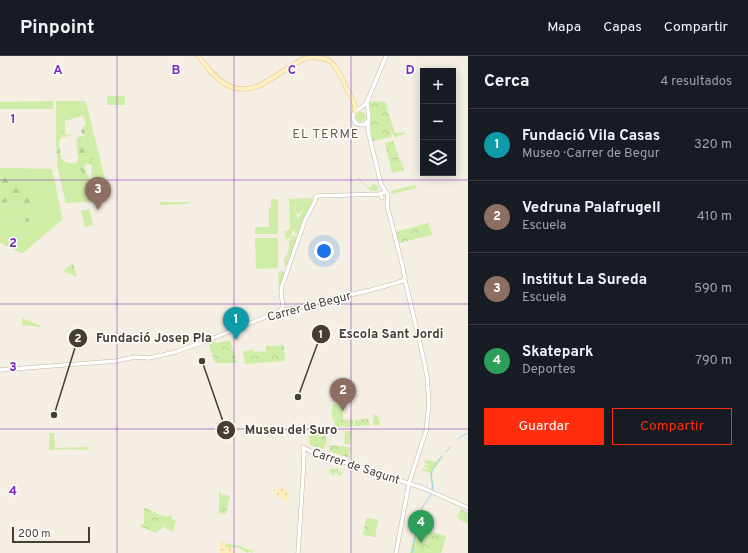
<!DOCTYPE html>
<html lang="es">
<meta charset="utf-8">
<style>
:root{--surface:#171b24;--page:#20242c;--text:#f1f3f6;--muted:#9ea1a6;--line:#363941;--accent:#ff2d0e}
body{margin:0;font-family:Overpass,sans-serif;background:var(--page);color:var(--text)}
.controls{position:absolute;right:12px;top:12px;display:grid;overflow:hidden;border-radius:0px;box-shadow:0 2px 10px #0003}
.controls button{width:36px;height:36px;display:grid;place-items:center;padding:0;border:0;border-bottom:1px solid var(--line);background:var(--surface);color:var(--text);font:20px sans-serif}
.scale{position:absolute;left:12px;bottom:10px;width:78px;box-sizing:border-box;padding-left:4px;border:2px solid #463e32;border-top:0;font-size:11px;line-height:14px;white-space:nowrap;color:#463e32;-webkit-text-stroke:3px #fff;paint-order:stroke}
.you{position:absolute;left:324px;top:195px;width:14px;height:14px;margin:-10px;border:3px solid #fff;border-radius:50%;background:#1a73e8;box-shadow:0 0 0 6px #1a73e833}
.badge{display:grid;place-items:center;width:26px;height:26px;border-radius:50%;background:var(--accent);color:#fff;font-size:13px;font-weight:700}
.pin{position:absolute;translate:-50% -33px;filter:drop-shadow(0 1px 2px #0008)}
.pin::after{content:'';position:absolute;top:21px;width:14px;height:12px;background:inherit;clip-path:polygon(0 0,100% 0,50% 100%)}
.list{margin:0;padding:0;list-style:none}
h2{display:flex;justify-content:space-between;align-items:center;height:52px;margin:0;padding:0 16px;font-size:17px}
h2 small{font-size:13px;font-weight:400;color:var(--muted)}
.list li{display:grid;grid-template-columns:26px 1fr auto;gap:12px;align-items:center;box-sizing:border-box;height:72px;padding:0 16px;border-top:1px solid var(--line)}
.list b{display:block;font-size:15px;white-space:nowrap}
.list p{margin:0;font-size:13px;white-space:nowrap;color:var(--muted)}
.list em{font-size:13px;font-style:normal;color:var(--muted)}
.actions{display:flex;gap:8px;padding:12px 16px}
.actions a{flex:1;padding:9px 0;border:1px solid var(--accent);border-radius:0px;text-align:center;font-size:14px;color:var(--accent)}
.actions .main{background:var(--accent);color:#fff}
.icon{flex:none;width:22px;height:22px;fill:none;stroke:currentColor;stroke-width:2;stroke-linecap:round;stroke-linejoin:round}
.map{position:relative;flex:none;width:468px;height:497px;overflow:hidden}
header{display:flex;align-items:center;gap:24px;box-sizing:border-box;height:56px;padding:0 20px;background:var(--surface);border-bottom:1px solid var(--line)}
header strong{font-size:19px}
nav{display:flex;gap:22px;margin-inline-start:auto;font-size:14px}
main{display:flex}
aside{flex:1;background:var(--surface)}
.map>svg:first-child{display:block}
.green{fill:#cfeda6}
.forest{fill:url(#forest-firs)}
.sand{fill:url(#sand-dots)}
.park{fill:url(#park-crowns)}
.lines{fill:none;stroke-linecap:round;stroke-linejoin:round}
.stream{stroke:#97d3f8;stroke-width:1}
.tertiary-casing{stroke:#c0b6a4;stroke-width:4.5}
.secondary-casing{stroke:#dcc68e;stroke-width:5}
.tertiary{stroke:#fff;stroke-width:3.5}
.secondary{stroke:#ffefc1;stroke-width:4}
.grid{fill:none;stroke:#7b2cbf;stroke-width:1;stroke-opacity:0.55}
.labels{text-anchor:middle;stroke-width:3;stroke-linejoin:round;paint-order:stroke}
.street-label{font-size:12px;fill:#463e32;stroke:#fff}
.neighbourhood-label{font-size:13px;letter-spacing:1px;fill:#6a5c48;stroke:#fff}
.grid-label{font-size:13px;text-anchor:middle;font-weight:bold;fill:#7b2cbf;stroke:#fff;stroke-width:3;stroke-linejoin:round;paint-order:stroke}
.leader{fill:none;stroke:#463e32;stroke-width:1.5}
.callout-dot{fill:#463e32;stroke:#fff;stroke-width:1.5}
.mark-label{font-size:12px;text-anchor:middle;font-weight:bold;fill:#fff}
.callout-label{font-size:13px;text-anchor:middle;font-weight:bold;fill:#463e32;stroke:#fff;stroke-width:3;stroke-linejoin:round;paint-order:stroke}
</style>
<header>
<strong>Pinpoint</strong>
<nav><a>Mapa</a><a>Capas</a><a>Compartir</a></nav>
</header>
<main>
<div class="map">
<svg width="468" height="497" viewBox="0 0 468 497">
<defs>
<pattern id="forest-firs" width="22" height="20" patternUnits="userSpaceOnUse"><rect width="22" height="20" fill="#cfeda6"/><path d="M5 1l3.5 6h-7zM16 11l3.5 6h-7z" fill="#b3cc8f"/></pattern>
<pattern id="sand-dots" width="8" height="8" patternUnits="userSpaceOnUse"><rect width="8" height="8" fill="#fdedb9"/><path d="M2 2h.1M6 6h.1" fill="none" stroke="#dacca0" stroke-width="1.8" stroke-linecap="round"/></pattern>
<pattern id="park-crowns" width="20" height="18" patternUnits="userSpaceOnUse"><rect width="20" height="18" fill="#cfeda6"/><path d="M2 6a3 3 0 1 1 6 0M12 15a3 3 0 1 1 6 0" fill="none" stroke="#b3cc8f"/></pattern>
</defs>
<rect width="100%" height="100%" fill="#f4eee3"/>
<g class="green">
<rect x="107" y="40" width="18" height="9"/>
<polygon points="54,45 53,53 0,53 0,46"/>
<path d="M56 45H83L86 46 109 139 108 141H98L92 122H93L94 107 91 106 88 99H86C85 93 82 89 84 83L87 82 86 77 87 75H92L89 72V69L86 68 84 61 82 60 65 65V78L63 76 60 78H57L56 80Z"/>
<polygon points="372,45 386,46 385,52 389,59 395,77 399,77 405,76 405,78 394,81 388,65 369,49 370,47"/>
<circle cx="361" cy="61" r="5"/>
<polygon points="57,97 59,106 68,111 77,111 79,112 87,119 88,119 96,141 100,145 66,147 57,110"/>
<polygon points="11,112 52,113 62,161 62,164 23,197 21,197 6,190 0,186 0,147 19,145 19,164 29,166 15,118"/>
<polygon points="358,121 369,132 374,127 378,131 378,134 376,135 371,135 357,122"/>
<polygon points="415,129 416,132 392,138 391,135"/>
<path d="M312 142 313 144 303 164 299 177H297L296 179C289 168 307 158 303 147 298 143 294 148 294 153L297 160 298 162 290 182 288 183H286L284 175 290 174 289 143Z"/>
<polygon points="271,143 278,143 278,178 255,178 255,171 269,171 269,151 271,151"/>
<polygon points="160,146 190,146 190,147 187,147 187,148 160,149"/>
<path d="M298 146H302L304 149 302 155 299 158H297C294 153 294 150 298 146Z"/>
<polygon points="89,153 93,169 85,171 81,155"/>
<path d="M292 180H295L297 182 286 211 285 212 284 203C292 195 286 188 292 180Z"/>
<polygon points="255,182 278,182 278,212 256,213"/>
<polygon points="280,215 283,215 285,217 280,236 279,236 278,219"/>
<polygon points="343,346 343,363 332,363 332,349"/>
<polygon points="353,363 353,370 343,371 343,364"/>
<polygon points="345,375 352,375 350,388 344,388"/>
<polygon points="49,377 54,377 55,392 88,391 89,394 67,393 49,394"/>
<polygon points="442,400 443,400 442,402 433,414 432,418 434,434 432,433 430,417 422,414 423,412 427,414 428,412 424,411 425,409 428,409 428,408 425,407 425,404 428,405 428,404 436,406"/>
<polygon points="332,412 335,413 335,414 336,412 338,412 339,415 343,416 341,420 338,419 338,418 335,417 334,420 332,419 332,416 330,418 329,418 330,413 332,413"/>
<polygon points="419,458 421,458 413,497 410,497"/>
<polygon points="171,463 176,464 173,476 163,471 168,467"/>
<polygon points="226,487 242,491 253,495 252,497 249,495 248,497 237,491 236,492 232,490 230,493 225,490"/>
</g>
<g class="forest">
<path d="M86 68 89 69V72L92 75V78L89 77 87 75 86 77 89 81 84 83 83 85 84 92 86 99H88L91 98 94 103 91 104V106L94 107 93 123 91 120 92 110 90 108H86V110H84L87 119H85C75 108 76 112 62 111 55 103 56 90 56 80L57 78H60L61 76H63L66 79H69V77L71 78V79C67 82 64 79 60 83 59 87 59 92 60 96 61 107 67 108 77 107 80 100 75 91 77 82L80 80H84L81 75Z"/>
<polygon points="0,112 11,112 15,118 30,138 29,166 19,164 19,145 0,147"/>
</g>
<g class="sand">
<path d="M280 432C288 433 292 439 287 445L272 436 276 433Z"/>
<polygon points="220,486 222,486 226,487 225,490 236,497 220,497"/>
</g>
<g class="park">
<polygon points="369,46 386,46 392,81 372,85 370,47"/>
<polygon points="393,85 404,114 392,117 385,87"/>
<polygon points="428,167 432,179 399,187 396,176"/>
<polygon points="73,207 77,221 63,215"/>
<polygon points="22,262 41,270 41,271 22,269"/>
<polygon points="230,284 237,307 215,307 208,286 214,285 217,287"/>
<polygon points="266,289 267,289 268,290 284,289 285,305 245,308 243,296 253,293 254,296 258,295 258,296 267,295"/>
<path d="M373 358C378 359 381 364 379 369H373Z"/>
<polygon points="334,363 343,363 343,369 342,369 342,371 335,371"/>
<polygon points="369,363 369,369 355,370 355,364"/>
<polygon points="325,377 327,386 323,393 310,389 309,380"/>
<polygon points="329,389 349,391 350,392 349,399 350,402 329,395"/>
<polygon points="219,436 221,436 221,438 230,440 226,458 221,458 219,457"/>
<path d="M144 452C154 453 158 462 170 460L172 457 171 464 167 468H166L163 470V471L155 477 153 476 140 470 141 468H144Z"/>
<polygon points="461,453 468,457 468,468 457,462"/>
<polygon points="366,462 378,464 375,481 363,479"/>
<polygon points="422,473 446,480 441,497 413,497 417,479 418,479 420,476 421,476"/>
</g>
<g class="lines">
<g class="stream">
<polyline points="458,383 460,381 468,377"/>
<polyline points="446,396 450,391"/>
<polyline points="433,434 431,417 433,412 442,400"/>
<polyline points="421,455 422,452 432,437"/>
<polyline points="412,497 420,459"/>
</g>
<g class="tertiary-casing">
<g id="tertiary">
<polyline points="367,47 369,62 368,68 368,75 381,128 386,136"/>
<path d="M368 65 364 69C360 69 357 69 355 66 347 56 363 53 367 46L386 0"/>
<polyline points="382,142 381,139 382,137 385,136 388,138 387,149 403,212 405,224 425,309 427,321 429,348 426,375 409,427 396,497"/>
<polyline points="280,255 283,251 281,235 282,230 305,164 315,145 316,140 381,138"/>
<polyline points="0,314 116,305 135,301 149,302 167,298 178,295 206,285 233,274 278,256 371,234 396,227 405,224"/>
<polyline points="303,391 310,395 423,432 468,452"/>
<polyline points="298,497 303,420 304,398 303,392"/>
</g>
</g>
<g class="secondary-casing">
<path id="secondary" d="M198 0C216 22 230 42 261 29L303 3 312 1 320 2 328 4 332 7 338 15 354 47 355 51V56"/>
</g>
<use href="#tertiary" class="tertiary"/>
<use href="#secondary" class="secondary"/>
</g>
<path class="grid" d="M117 0V497M234 0V497M351 0V497M0 124H468M0 248H468M0 373H468"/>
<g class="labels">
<g class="street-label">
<text transform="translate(309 250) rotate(-15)" y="4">Carrer de Begur</text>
<text transform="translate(356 410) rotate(18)" y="4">Carrer de Sagunt</text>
</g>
<g class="neighbourhood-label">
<text x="326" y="82">EL TERME</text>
</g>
</g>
<g class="grid-label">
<text x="58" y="18">A</text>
<text x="176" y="18">B</text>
<text x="292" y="18">C</text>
<text x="410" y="18">D</text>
<text x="13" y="67">1</text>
<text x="13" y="191">2</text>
<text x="13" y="315">3</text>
<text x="13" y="439">4</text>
</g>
<path class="leader" d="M298 341L321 278M54 359L78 282M202 305L226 374"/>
<g class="callout-dot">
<circle cx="298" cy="341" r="4"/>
<circle cx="54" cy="359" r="4"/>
<circle cx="202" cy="305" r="4"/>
<circle cx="321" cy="278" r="10"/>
<circle cx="78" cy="282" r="10"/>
<circle cx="226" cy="374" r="10"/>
</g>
<g class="mark-label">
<text x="321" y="282">1</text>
<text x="78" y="286">2</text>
<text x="226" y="378">3</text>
</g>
<g class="callout-label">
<text x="391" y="282">Escola Sant Jordi</text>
<text x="154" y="286">Fundació Josep Pla</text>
<text x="291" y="378">Museu del Suro</text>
</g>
</svg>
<div class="controls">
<button>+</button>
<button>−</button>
<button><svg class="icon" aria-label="layers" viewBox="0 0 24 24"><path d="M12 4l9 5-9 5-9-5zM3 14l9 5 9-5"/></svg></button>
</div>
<div class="scale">200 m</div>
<div class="you"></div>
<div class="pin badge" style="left:236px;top:284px;background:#0f9aa8">1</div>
<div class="pin badge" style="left:343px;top:355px;background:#8d6e63">2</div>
<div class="pin badge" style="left:98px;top:154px;background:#8d6e63">3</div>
<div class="pin badge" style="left:421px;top:487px;background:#2e9e5b">4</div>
</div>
<aside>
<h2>Cerca<small>4 resultados</small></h2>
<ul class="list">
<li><span class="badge" style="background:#0f9aa8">1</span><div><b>Fundació Vila Casas</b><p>Museo · Carrer de Begur</p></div><em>320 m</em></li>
<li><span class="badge" style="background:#8d6e63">2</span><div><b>Vedruna Palafrugell</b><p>Escuela</p></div><em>410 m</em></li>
<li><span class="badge" style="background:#8d6e63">3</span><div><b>Institut La Sureda</b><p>Escuela</p></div><em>590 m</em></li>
<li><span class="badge" style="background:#2e9e5b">4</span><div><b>Skatepark</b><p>Deportes</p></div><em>790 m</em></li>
</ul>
<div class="actions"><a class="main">Guardar</a><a>Compartir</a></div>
</aside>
</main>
